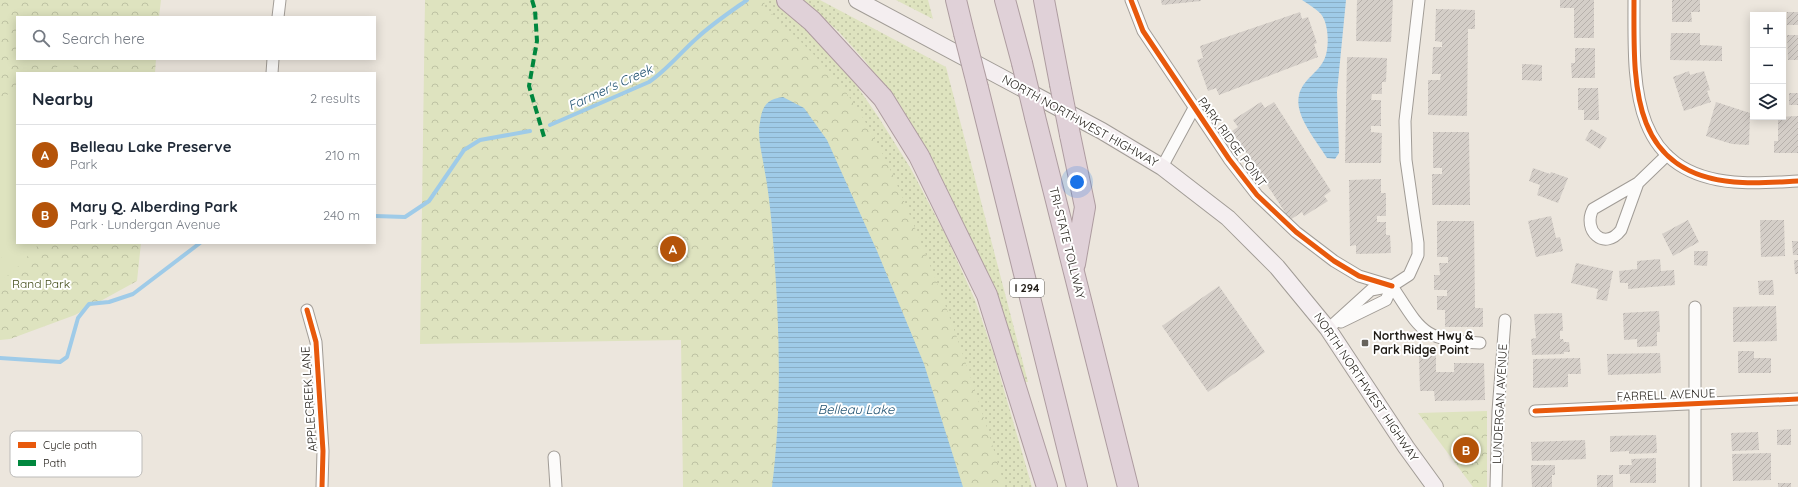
<!DOCTYPE html>
<meta charset="utf-8">
<style>
:root{--surface:#fff;--page:#f2f2f3;--text:#1f2937;--muted:#747a83;--line:#e0e1e3;--accent:#b45309}
body{margin:0;font-family:Quicksand,sans-serif;background:var(--page);color:var(--text)}
.controls{position:absolute;right:12px;top:12px;display:grid;overflow:hidden;border-radius:0px;box-shadow:0 2px 10px #0003}
.controls button{width:36px;height:36px;display:grid;place-items:center;padding:0;border:0;border-bottom:1px solid var(--line);background:var(--surface);color:var(--text);font:20px sans-serif}
.you{position:absolute;left:1077px;top:182px;width:14px;height:14px;margin:-10px;border:3px solid #fff;border-radius:50%;background:#1a73e8;box-shadow:0 0 0 6px #1a73e833}
.badge{display:grid;place-items:center;width:26px;height:26px;border-radius:50%;background:var(--accent);color:#fff;font-size:13px;font-weight:700}
.pin{position:absolute;translate:-50% -50%;border:2px solid #fff;box-shadow:0 1px 4px #0006}
.list{margin:0;padding:0;list-style:none}
h2{display:flex;justify-content:space-between;align-items:center;height:52px;margin:0;padding:0 16px;font-size:17px}
h2 small{font-size:13px;font-weight:400;color:var(--muted)}
.list li{display:grid;grid-template-columns:26px 1fr auto;gap:12px;align-items:center;box-sizing:border-box;height:60px;padding:0 16px;border-top:1px solid var(--line)}
.list b{display:block;font-size:15px;white-space:nowrap}
.list p{margin:0;font-size:13px;white-space:nowrap;color:var(--muted)}
.list em{font-size:13px;font-style:normal;color:var(--muted)}
.icon{flex:none;width:22px;height:22px;fill:none;stroke:currentColor;stroke-width:2;stroke-linecap:round;stroke-linejoin:round}
.map{position:relative;flex:none;width:1798px;height:487px;overflow:hidden}
.search{position:absolute;background:var(--surface);box-shadow:0 2px 10px #0003;left:16px;top:16px;width:360px;height:44px;display:flex;align-items:center;gap:10px;box-sizing:border-box;padding:0 14px;border-radius:0px;color:var(--muted);font-size:15px}
.panel{position:absolute;background:var(--surface);box-shadow:0 2px 10px #0003;left:16px;top:72px;width:360px;height:172px;border-radius:0px}
.map>svg:first-child{display:block}
.grass{fill:url(#grass-dots)}
.park{fill:url(#park-crowns)}
.garden{fill:#dee3bf}
.water{fill:url(#water-rules)}
.lines{fill:none;stroke-linecap:round;stroke-linejoin:round}
.stream{stroke:#9fcbe8;stroke-width:4}
.building{fill:url(#building-hatch)}
.minor-casing{stroke:#a19c96;stroke-width:13}
.secondary-casing{stroke:#a19c96;stroke-width:18}
.motorway-casing{stroke:#ae9ca0;stroke-width:22}
.minor{stroke:#fcfbfa;stroke-width:11}
.secondary{stroke:#f4eef0;stroke-width:16}
.motorway{stroke:#e0d1d8;stroke-width:20}
.motorway-bridge-casing{stroke:#ae9ca0;stroke-width:22;stroke-linecap:butt}
.motorway-bridge{stroke:#e0d1d8;stroke-width:20}
.quiet{stroke:#00873e;stroke-width:4;stroke-dasharray:8 4;stroke-linecap:butt}
.cycleway-casing{stroke:#fff;stroke-width:8}
.cycleway{stroke:#e8590c;stroke-width:5}
.poi-dot{fill:#67635c;stroke:#fff;stroke-width:1.5}
.labels{text-anchor:middle;stroke-width:4;stroke-linejoin:round;paint-order:stroke}
.shield{fill:#fff;stroke:#63605c;stroke-width:1}
.shield-label{font-size:11px;font-weight:bold;fill:#201c16}
.street-label{font-size:12px;fill:#201c16;stroke:#fff}
.park-label{font-size:12px;fill:#424c19;stroke:#fff}
.poi-label{font-size:12px;font-weight:bold;fill:#201c16;stroke:#fff;text-anchor:start}
.water-label{font-size:13px;font-style:italic;fill:#225372;stroke:#fff}
.key{fill:#fff;stroke:#bcbbb9;stroke-width:1}
.key-label{font-size:11px;fill:#201c16}
</style>
<div class="map">
<svg width="1798" height="487" viewBox="0 0 1798 487">
<defs>
<pattern id="grass-dots" width="8" height="8" patternUnits="userSpaceOnUse"><rect width="8" height="8" fill="#dee3bf"/><path d="M2 2h.1M6 6h.1" fill="none" stroke="#bec2a3" stroke-width="1.8" stroke-linecap="round"/></pattern>
<pattern id="park-crowns" width="20" height="18" patternUnits="userSpaceOnUse"><rect width="20" height="18" fill="#dee3bf"/><path d="M2 6a3 3 0 1 1 6 0M12 15a3 3 0 1 1 6 0" fill="none" stroke="#bec2a3"/></pattern>
<pattern id="water-rules" width="6" height="5" patternUnits="userSpaceOnUse"><rect width="6" height="5" fill="#9fcbe8"/><path d="M0 2.5h6" fill="none" stroke="#89aec6"/></pattern>
<pattern id="building-hatch" width="6" height="6" patternUnits="userSpaceOnUse"><rect width="6" height="6" fill="#d4cec8"/><path d="M-1 1l2-2M0 6l6-6M5 7l2-2" fill="none" stroke="#b6b0ab"/></pattern>
</defs>
<rect width="100%" height="100%" fill="#ece6dd"/>
<g class="grass">
<polygon points="764,0 778,0 848,73 879,118 911,169 946,236 975,300 993,352 1032,487 704,487"/>
<polygon points="802,0 820,0 946,67 1028,382 1024,382 1002,313 968,233 943,181 899,108 866,62 839,32"/>
<polygon points="896,0 928,0 933,19"/>
</g>
<g class="park">
<polygon points="0,0 161,0 159,17 17,17 17,59 156,59 155,73 17,73 17,243 141,243 137,281 75,315 10,339 0,340"/>
<path d="M425 0H764L765 7C787 30 813 51 833 76 872 122 896 180 918 235 952 318 980 402 1005 487H683L681 340 420 344Z"/>
<polygon points="1487,411 1487,487 1473,487 1418,413"/>
</g>
<g class="garden">
<polygon points="71,59 76,73 46,73"/>
<polygon points="17,89 17,243 40,243 11,274 0,279 0,266 10,273 0,255 0,99"/>
</g>
<g class="water">
<path d="M1302 0H1346L1337 92 1339 153 1335 159 1327 158C1317 141 1294 116 1299 95 1303 79 1318 73 1324 60 1330 49 1329 22 1320 13 1315 8 1308 4 1302 0Z"/>
<path d="M783 97 804 108 827 140 877 251 924 364 963 487H772C783 400 779 314 772 227 770 207 768 187 764 167 762 153 757 136 760 122 762 106 767 99 783 97Z"/>
</g>
<g class="lines">
<g class="stream">
<path d="M550 125 649 82C667 70 681 52 697 38 712 24 730 12 747 0"/>
<polyline points="375,216 405,217 429,201 464,150 480,140 530,131"/>
<polyline points="0,358 60,362 67,357 78,318 89,304 109,302 133,294 200,243"/>
</g>
</g>
<g class="building">
<polygon points="1161,0 1201,0 1201,1 1162,5"/>
<polygon points="1357,0 1393,0 1391,42 1356,41"/>
<polygon points="1560,0 1594,0 1594,38 1574,38 1574,8 1560,8"/>
<polygon points="1672,0 1700,0 1700,12 1691,12 1692,22 1672,22"/>
<polygon points="1436,9 1475,10 1475,29 1468,29 1467,116 1428,115 1428,80 1440,80 1441,74 1432,74 1433,47 1442,47 1442,42 1435,41"/>
<polygon points="1300,12 1302,19 1308,17 1317,43 1314,44 1318,57 1219,95 1216,88 1208,91 1197,60 1203,58 1200,46"/>
<rect x="1787" y="12" width="11" height="13"/>
<polygon points="1671,33 1700,33 1700,45 1722,46 1722,61 1670,60"/>
<polygon points="1787,35 1798,35 1798,60 1788,60"/>
<polygon points="1575,48 1595,48 1595,78 1572,78 1571,63 1575,63"/>
<polygon points="1347,57 1387,58 1386,82 1382,82 1382,94 1372,94 1371,100 1381,100 1381,126 1371,126 1371,132 1382,133 1381,163 1345,163"/>
<polygon points="1522,64 1542,65 1542,81 1522,80"/>
<polygon points="1689,71 1690,75 1704,71 1710,90 1707,91 1711,102 1684,111 1673,77"/>
<polygon points="1578,88 1598,88 1599,120 1584,120 1584,110 1578,110"/>
<rect x="1789" y="93" width="9" height="12"/>
<polygon points="1261,102 1265,108 1274,102 1331,191 1324,196 1328,201 1304,216 1302,212 1290,220 1232,131 1238,127 1233,120"/>
<polygon points="1716,102 1750,113 1749,145 1732,144 1706,136"/>
<polygon points="1798,116 1798,153 1774,153 1774,141 1778,141 1778,117"/>
<polygon points="1591,129 1607,138 1600,149 1585,140"/>
<polygon points="1433,132 1469,132 1470,205 1432,205 1432,174 1442,174 1442,168 1433,168"/>
<polygon points="1533,168 1550,174 1551,172 1568,178 1558,203 1537,195 1540,185 1529,181"/>
<polygon points="1381,179 1381,193 1386,193 1386,216 1377,216 1377,222 1386,222 1386,235 1390,235 1391,253 1356,254 1356,245 1350,246 1349,180"/>
<polygon points="1551,216 1556,238 1560,237 1563,251 1536,257 1528,221"/>
<polygon points="1688,220 1699,242 1673,256 1662,234"/>
<polygon points="1760,220 1784,220 1785,256 1761,257"/>
<polygon points="1437,221 1474,221 1475,308 1483,308 1483,327 1445,327 1445,310 1437,310 1437,296 1447,296 1447,290 1434,290 1434,275 1440,275 1439,263 1448,263 1448,257 1437,257"/>
<polygon points="1792,241 1798,241 1798,255 1793,255"/>
<polygon points="1694,251 1708,251 1707,266 1694,265"/>
<polygon points="1660,259 1661,271 1674,270 1675,285 1628,289 1628,283 1620,283 1619,271 1637,269 1637,261"/>
<polygon points="1794,260 1798,260 1798,274 1795,274"/>
<polygon points="1576,263 1613,271 1607,301 1596,299 1598,289 1571,283"/>
<polygon points="1773,280 1774,295 1759,295 1758,281"/>
<polygon points="1219,286 1265,352 1208,392 1162,326"/>
<polygon points="1776,306 1777,341 1733,342 1733,307"/>
<polygon points="1659,311 1660,332 1657,332 1657,346 1637,347 1637,339 1624,340 1623,313"/>
<polygon points="1562,313 1563,331 1560,331 1560,339 1563,339 1564,342 1569,342 1570,352 1564,352 1564,354 1532,355 1531,339 1536,338 1534,314"/>
<polygon points="1738,351 1754,351 1754,358 1771,358 1771,373 1738,373"/>
<polygon points="1660,353 1661,373 1608,375 1607,354"/>
<polygon points="1436,355 1436,372 1454,372 1454,363 1484,363 1485,400 1435,401 1434,391 1420,391 1419,356"/>
<polygon points="1580,358 1581,374 1568,374 1568,387 1533,388 1533,359"/>
<polygon points="1791,429 1791,445 1777,445 1777,430"/>
<polygon points="1758,432 1759,450 1732,451 1731,433"/>
<polygon points="1656,435 1657,453 1629,454 1629,451 1610,452 1610,436"/>
<polygon points="1585,440 1586,459 1532,461 1531,442"/>
<polygon points="1771,453 1771,480 1733,481 1732,454"/>
<polygon points="1656,458 1656,483 1630,483 1630,474 1619,474 1619,465 1632,465 1631,459"/>
<polygon points="1531,465 1555,465 1555,475 1552,475 1552,487 1532,487"/>
<rect x="1597" y="475" width="16" height="12"/>
<rect x="1778" y="483" width="13" height="4"/>
</g>
<g class="lines">
<g class="minor-casing">
<g id="minor">
<polyline points="1131,0 1143,31 1229,159 1257,195 1296,232 1334,261 1359,276 1392,286"/>
<path d="M1634 0C1634 81 1628 173 1734 182 1755 184 1777 182 1798 181"/>
<polyline points="278,17 280,0"/>
<polyline points="272,73 273,59"/>
<polyline points="1162,167 1194,108"/>
<path d="M1638 183 1621 230C1604 252 1582 230 1593 209L1638 183 1667 155"/>
<path d="M1392 286C1422 332 1422 340 1480 343"/>
<polyline points="307,310 316,342 323,451 322,487"/>
<polyline points="1341,322 1386,300 1392,286"/>
<polyline points="1328,329 1371,290 1392,286 1409,275 1418,255 1418,243 1406,160 1405,121 1419,0"/>
<polyline points="1535,411 1798,399"/>
<polyline points="554,457 556,487"/>
<polyline points="1496,487 1498,411 1505,320"/>
<polyline points="1695,487 1695,307"/>
</g>
</g>
<g class="secondary-casing">
<polyline id="secondary" points="857,0 1102,131 1162,167 1228,218 1277,267 1328,329 1406,447 1435,487"/>
</g>
<g class="motorway-casing">
<g id="motorway">
<polyline points="787,0 812,21 883,98 919,156 987,295 1047,487"/>
<polyline points="956,0 964,33"/>
<polyline points="1005,0 1022,63"/>
<polyline points="1044,0 1060,84"/>
<polyline points="978,88 1077,487"/>
<polyline points="1035,117 1128,487"/>
<polyline points="1070,135 1085,207 1075,264"/>
</g>
</g>
<use href="#minor" class="minor"/>
<use href="#secondary" class="secondary"/>
<use href="#motorway" class="motorway"/>
<g class="motorway-bridge-casing">
<g id="motorway-bridge">
<polyline points="964,33 978,88"/>
<polyline points="1022,63 1035,117"/>
<polyline points="1060,84 1070,135"/>
</g>
</g>
<use href="#motorway-bridge" class="motorway-bridge"/>
<polyline class="quiet" points="532,0 535,10 537,41 529,86 545,140"/>
<g class="cycleway-casing">
<g id="cycleway">
<polyline points="1131,0 1143,31 1229,159 1257,195 1296,232 1334,261 1359,276 1392,286"/>
<path d="M1634 0C1634 81 1628 173 1734 182 1755 184 1777 182 1798 181"/>
<polyline points="307,310 316,342 323,451 322,487"/>
<polyline points="1535,411 1798,399"/>
</g>
</g>
<use href="#cycleway" class="cycleway"/>
</g>
<rect class="poi-dot" x="1361" y="339" width="8" height="8" rx="2"/>
<g class="labels">
<rect class="shield" x="1010" y="279" width="34" height="18" rx="3"/>
<g class="shield-label">
<text x="1027" y="292">I 294</text>
</g>
<g class="street-label">
<text transform="translate(1080 121) rotate(29)" y="4">NORTH NORTHWEST HIGHWAY</text>
<text transform="translate(1232 142) rotate(54)" y="4">PARK RIDGE POINT</text>
<text transform="translate(1067 243) rotate(76)" y="4">TRI-STATE TOLLWAY</text>
<text transform="translate(1366 387) rotate(56)" y="4">NORTH NORTHWEST HIGHWAY</text>
<text transform="translate(1666 395) rotate(-2)" y="4">FARRELL AVENUE</text>
<text transform="translate(309 399) rotate(-94)" y="4">APPLECREEK LANE</text>
<text transform="translate(1500 404) rotate(-87)" y="4">LUNDERGAN AVENUE</text>
</g>
<g class="park-label">
<text x="41" y="288">Rand Park</text>
</g>
<g class="poi-label">
<text x="1373" y="340">Northwest Hwy &amp;<tspan x="1373" dy="14">Park Ridge Point</tspan></text>
</g>
<g class="water-label">
<text transform="translate(610 87) rotate(-25)" y="5">Farmer's Creek</text>
<text x="856" y="414">Belleau Lake</text>
</g>
</g>
<rect x="10" y="431" width="132" height="46" rx="6" class="key"/>
<rect x="18" y="442" width="18" height="6" fill="#e8590c"/>
<rect x="18" y="460" width="18" height="6" fill="#00873e"/>
<g class="key-label">
<text x="43" y="449">Cycle path</text>
<text x="43" y="467">Path</text>
</g>
</svg>
<div class="controls">
<button>+</button>
<button>−</button>
<button><svg class="icon" aria-label="layers" viewBox="0 0 24 24"><path d="M12 4l9 5-9 5-9-5zM3 14l9 5 9-5"/></svg></button>
</div>
<div class="you"></div>
<div class="pin badge" style="left:673px;top:249px">A</div>
<div class="pin badge" style="left:1466px;top:450px">B</div>
<div class="search"><svg class="icon" aria-label="search" viewBox="0 0 24 24"><circle cx="10" cy="10" r="6"/><path d="M15 15l6 6"/></svg>Search here</div>
<section class="panel">
<h2>Nearby<small>2 results</small></h2>
<ul class="list">
<li><span class="badge">A</span><div><b>Belleau Lake Preserve</b><p>Park</p></div><em>210 m</em></li>
<li><span class="badge">B</span><div><b>Mary Q. Alberding Park</b><p>Park · Lundergan Avenue</p></div><em>240 m</em></li>
</ul>
</section>
</div>
